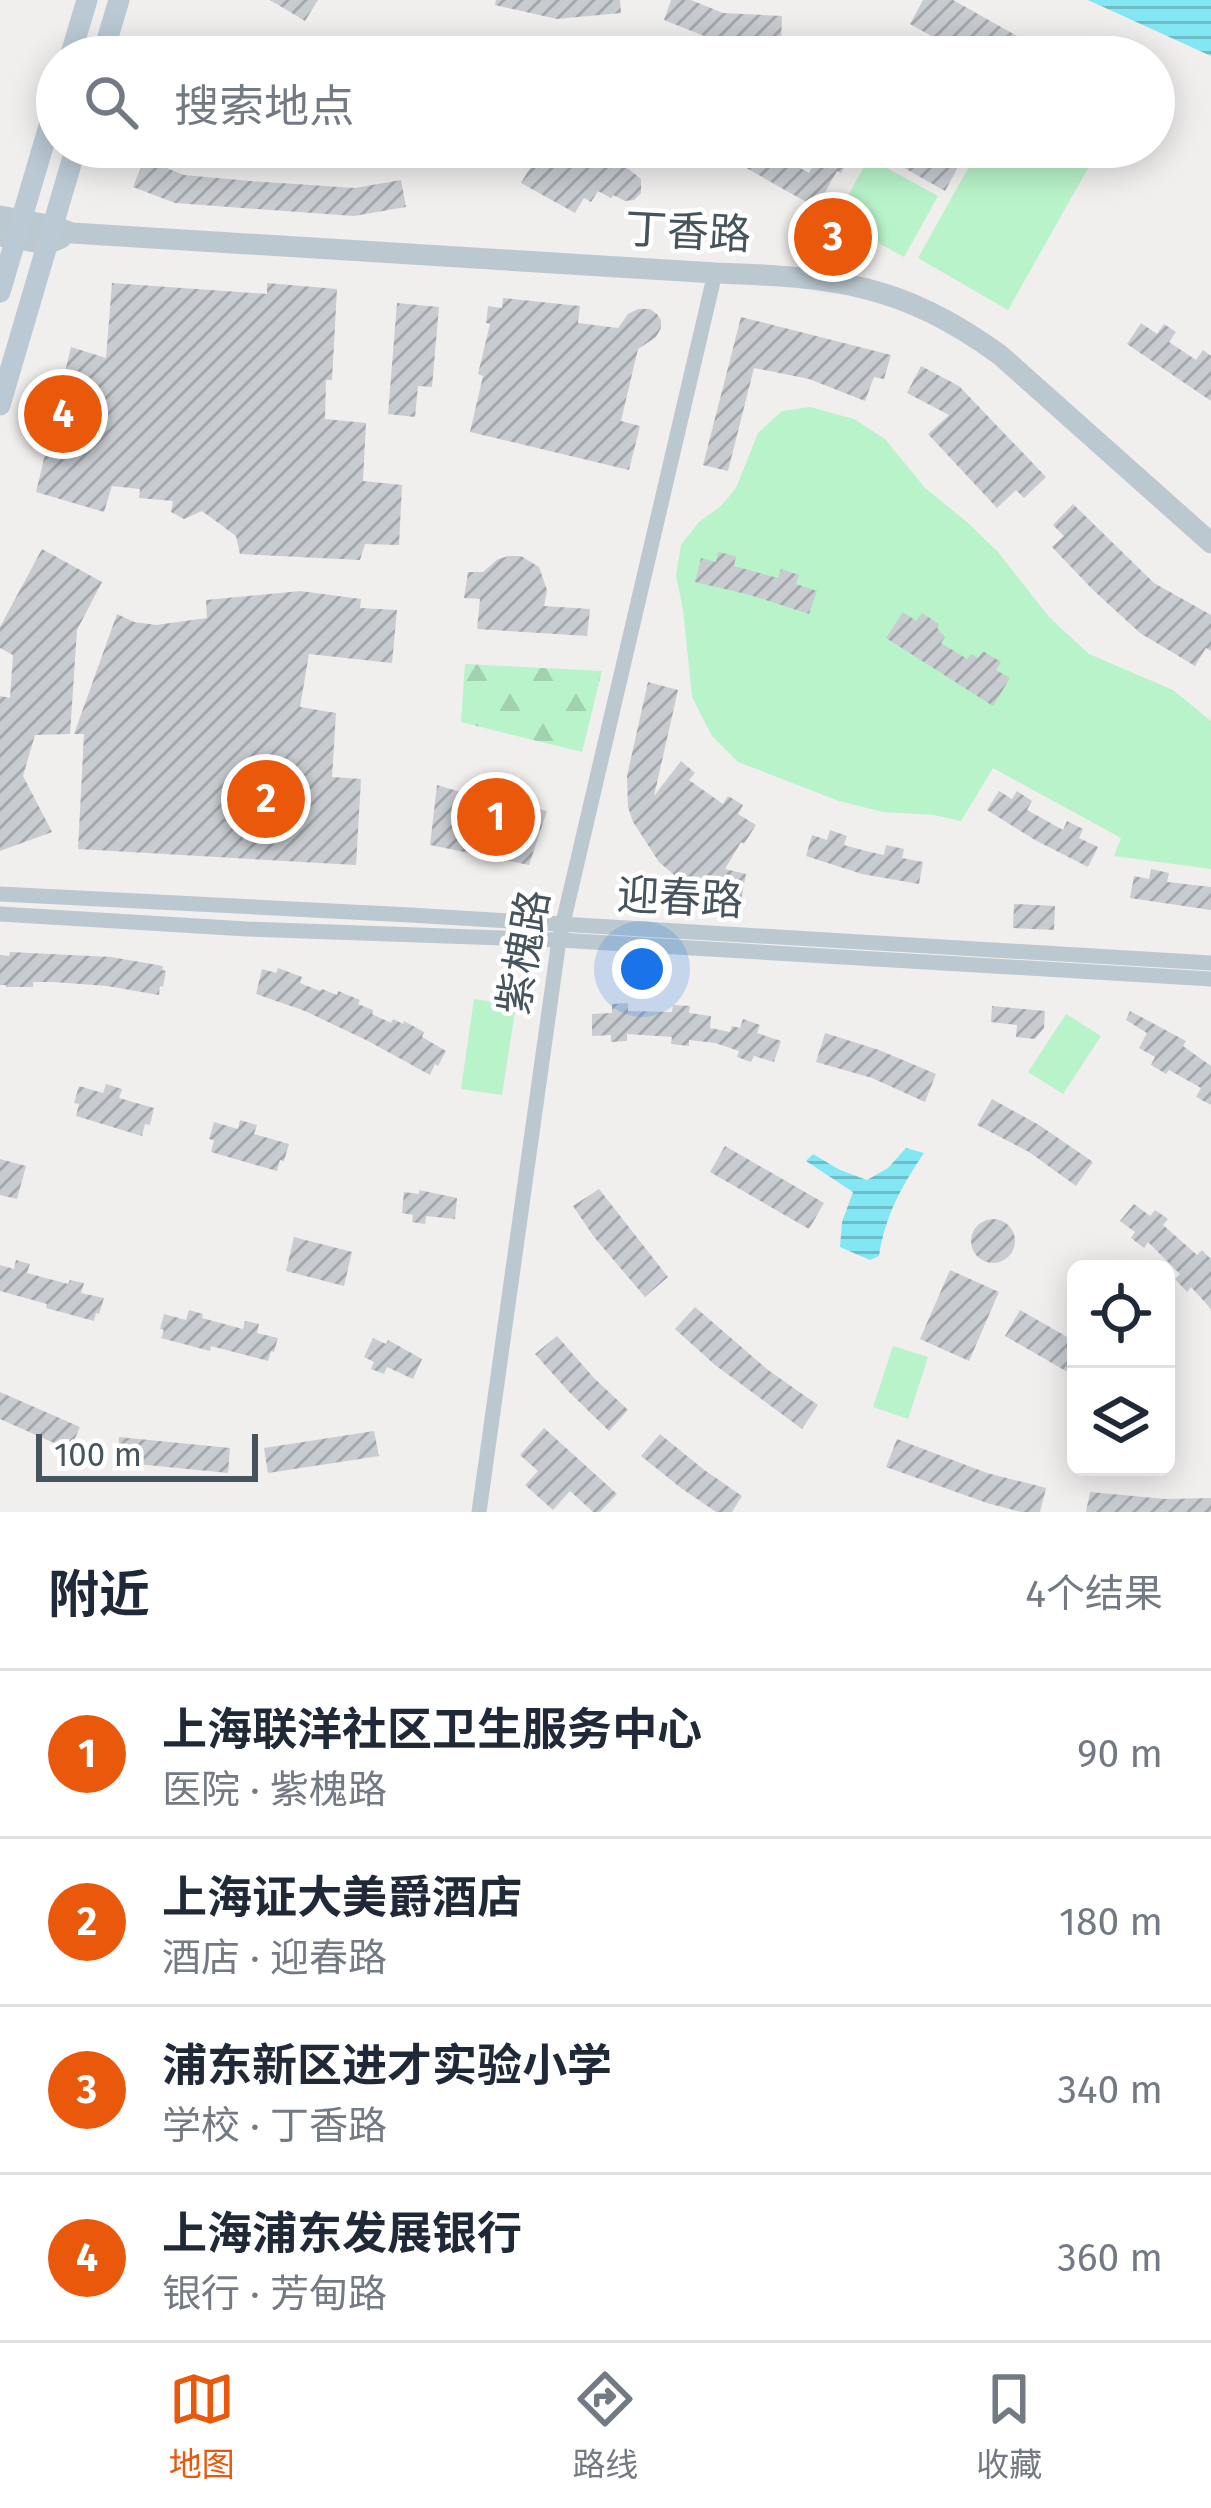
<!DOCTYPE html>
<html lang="zh">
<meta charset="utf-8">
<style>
:root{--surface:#fff;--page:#f2f2f3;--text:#1f2937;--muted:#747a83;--line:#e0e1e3;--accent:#ea580c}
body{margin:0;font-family:"Fira Sans","Noto Sans SC",sans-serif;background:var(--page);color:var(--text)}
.controls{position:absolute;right:36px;bottom:36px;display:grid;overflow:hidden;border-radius:18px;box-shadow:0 6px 30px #0003}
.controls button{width:108px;height:108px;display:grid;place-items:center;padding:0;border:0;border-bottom:3px solid var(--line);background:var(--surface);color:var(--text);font:60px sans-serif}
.scale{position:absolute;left:36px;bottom:30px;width:222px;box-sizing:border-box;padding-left:12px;border:6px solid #45545d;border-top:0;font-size:33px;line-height:42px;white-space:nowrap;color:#45545d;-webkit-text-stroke:9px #fff;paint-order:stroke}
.you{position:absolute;left:642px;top:969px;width:42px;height:42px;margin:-30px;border:9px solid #fff;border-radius:50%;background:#1a73e8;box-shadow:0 0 0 18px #1a73e833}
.badge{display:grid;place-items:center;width:78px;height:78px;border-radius:50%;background:var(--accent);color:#fff;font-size:39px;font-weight:700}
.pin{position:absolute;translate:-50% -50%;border:6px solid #fff;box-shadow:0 3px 12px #0006}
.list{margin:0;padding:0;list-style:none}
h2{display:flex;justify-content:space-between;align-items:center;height:156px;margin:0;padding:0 48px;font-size:51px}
h2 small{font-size:39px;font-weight:400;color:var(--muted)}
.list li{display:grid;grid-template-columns:78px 1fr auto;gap:36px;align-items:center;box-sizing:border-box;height:168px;padding:0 48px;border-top:3px solid var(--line)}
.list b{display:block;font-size:45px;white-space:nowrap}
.list p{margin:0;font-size:39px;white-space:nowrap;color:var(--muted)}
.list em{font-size:39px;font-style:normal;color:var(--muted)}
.icon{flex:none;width:66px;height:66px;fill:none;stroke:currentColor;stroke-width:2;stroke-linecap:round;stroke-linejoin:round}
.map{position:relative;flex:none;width:1211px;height:1512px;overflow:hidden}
.search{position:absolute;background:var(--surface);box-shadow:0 6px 30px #0003;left:36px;right:36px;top:36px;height:132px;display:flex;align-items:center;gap:30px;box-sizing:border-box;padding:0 42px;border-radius:66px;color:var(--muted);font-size:45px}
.sheet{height:828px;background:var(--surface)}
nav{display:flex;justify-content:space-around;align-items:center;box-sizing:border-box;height:168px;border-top:3px solid var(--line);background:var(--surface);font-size:33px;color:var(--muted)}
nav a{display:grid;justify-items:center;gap:6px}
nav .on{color:var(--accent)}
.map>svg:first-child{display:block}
.forest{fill:url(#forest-firs)}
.garden{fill:#b8f3c9}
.water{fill:url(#water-rules)}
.building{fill:url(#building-hatch)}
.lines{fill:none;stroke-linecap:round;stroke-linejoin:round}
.minor{stroke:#bbc8cf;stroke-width:15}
.tertiary{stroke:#bbc8cf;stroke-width:21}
.secondary{stroke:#bac9d4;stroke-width:21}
.labels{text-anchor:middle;stroke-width:9;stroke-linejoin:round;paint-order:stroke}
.street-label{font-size:42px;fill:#45545d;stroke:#fff}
</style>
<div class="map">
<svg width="1211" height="1512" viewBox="0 0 1211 1512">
<defs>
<pattern id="forest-firs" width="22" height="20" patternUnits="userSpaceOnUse" patternTransform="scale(3)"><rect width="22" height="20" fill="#b8f3c9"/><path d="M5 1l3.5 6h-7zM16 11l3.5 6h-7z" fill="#a0d2af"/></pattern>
<pattern id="water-rules" width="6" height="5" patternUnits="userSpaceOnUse" patternTransform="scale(3)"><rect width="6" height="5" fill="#82e6f3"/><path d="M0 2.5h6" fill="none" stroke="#6cbdc8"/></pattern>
<pattern id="building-hatch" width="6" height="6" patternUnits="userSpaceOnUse" patternTransform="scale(3)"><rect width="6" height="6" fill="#c8ccd1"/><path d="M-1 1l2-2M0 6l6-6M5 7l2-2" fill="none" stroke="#a4a8ad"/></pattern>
</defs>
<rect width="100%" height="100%" fill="#f1eeee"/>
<polygon class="forest" points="465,664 602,671 582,752 461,722"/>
<g class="garden">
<polygon points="980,147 1100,147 1008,310 918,258"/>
<polygon points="869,158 938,196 904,257 835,219"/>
<polygon points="810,407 854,419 885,439 925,488 967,522 998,552 1049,617 1089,654 1173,690 1211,721 1211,869 1114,856 1121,838 993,768 961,821 934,815 883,812 839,801 738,762 712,736 692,697 683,609 676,576 681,545 699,522 721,506 736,488 758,433 782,411"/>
<polygon points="474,999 516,1005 502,1095 461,1089"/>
<polygon points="1066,1014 1101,1036 1063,1094 1028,1072"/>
<polygon points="893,1346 928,1357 908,1419 873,1407"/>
</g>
<g class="water">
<polygon points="1088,0 1211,0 1211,56"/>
<path d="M906 1148 924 1153C901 1187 885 1216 879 1256L870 1260 840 1247 842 1222 853 1192 806 1161 813 1154 840 1170 867 1180 888 1168Z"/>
</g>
<g class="building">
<polygon points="270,0 318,0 305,21"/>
<polygon points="496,0 620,0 621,13 557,19 495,5"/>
<polygon points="671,0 691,0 723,13 782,16 781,44 717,41 664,20"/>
<polygon points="923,0 953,0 1019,37 1010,52 1007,50 1003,57 969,57 910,24"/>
<polygon points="504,147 578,147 601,160 609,147 630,147 621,163 641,179 641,193 634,200 625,201 613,195 611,198 598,191 591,202 584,198 575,213 521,183 533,163"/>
<polygon points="709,147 763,147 809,173 823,147 856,147 841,173 837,171 819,203 811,198 808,203"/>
<polygon points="867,147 969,147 945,191"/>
<polygon points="144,159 184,175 250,181 355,188 401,180 406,207 354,216 175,203 133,187"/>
<polygon points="112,283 267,294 267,283 337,289 332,380 326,380 325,419 366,423 363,481 402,485 399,545 365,544 360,560 240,554 236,536 202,511 184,519 171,512 173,501 139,498 140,489 112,486 104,512 36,492 71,347 106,358"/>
<polygon points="503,298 580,306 578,323 618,328 628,314 638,309 650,309 657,314 661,320 661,328 656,337 638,349 621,421 640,426 629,470 470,432 483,376 478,374 490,324 486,323 488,306 502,308"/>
<polygon points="397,303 439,307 432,387 418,386 415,417 388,414"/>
<polygon points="741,317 891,355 884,379 874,377 865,401 809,379 754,368 728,471 703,465"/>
<polygon points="1141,323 1157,334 1164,324 1176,332 1169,342 1196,360 1203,350 1211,356 1211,401 1127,344"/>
<polygon points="921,366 959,386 1046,477 1024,498 1016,490 997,508 928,434 949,415 907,393"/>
<polygon points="1073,504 1154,583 1211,615 1211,651 1206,648 1195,666 1140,633 1092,589 1052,547 1064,536 1053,525"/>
<polygon points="42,549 102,582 77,630 70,734 35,735 23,776 52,832 0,851 0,696 10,698 13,655 0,648 0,627"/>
<polygon points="718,552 736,556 734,566 778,578 781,569 799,575 796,584 817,591 809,614 750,595 695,582 701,558 716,562"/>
<polygon points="509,556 521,556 539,567 547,590 544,606 590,609 587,636 477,629 480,599 464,598 468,572 483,572 498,559"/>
<polygon points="300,591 361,599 360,608 397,610 392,663 309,654 300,707 336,713 332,777 361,779 356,865 78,849 84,734 74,734 117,614 134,622 156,625 207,618 206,600"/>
<polygon points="903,612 916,621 922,613 939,624 937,628 945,637 941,643 967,659 971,654 978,658 983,651 1001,662 996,670 1010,678 993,706 886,638"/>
<polygon points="648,682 678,690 654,796 681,761 695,773 689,780 723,804 728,796 743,805 738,814 756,825 744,844 741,842 725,869 746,874 741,900 714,893 689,879 685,884 659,862 633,822 628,807 627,776"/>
<polygon points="468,781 525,794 523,806 547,811 529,865 430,845 437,785 464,793"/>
<polygon points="999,791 1012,799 1017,791 1032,801 1027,810 1063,830 1067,821 1083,829 1079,838 1098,847 1088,867 1035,840 987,810"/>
<polygon points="830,830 847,836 844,845 866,851 884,855 886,845 904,849 902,858 923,862 919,884 862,874 806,856 812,835 827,840"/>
<polygon points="1151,869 1169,873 1167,882 1211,887 1211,910 1130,898 1134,876 1149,879"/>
<polygon points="1014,904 1055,906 1054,930 1013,928"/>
<polygon points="10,952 111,957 163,966 162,970 166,971 163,987 160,986 159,995 107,986 54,982 33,982 33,987 6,987 6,985 0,985 0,955 9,956"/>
<polygon points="278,968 302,977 300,983 320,991 322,989 337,995 338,991 360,1000 358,1004 373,1010 372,1014 391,1023 393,1019 403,1024 404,1021 424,1032 422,1037 446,1051 438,1066 435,1064 430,1075 368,1041 305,1011 256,994 262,969 276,973"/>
<polygon points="628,1003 628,1011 672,1012 673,1005 690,1006 689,1013 711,1016 710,1028 730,1032 732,1026 740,1028 743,1019 760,1025 757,1033 781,1041 774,1062 754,1056 751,1062 737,1057 739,1051 715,1043 689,1040 689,1046 671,1044 672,1037 627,1034 627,1041 611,1042 611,1035 592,1036 592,1014 612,1013 612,1004"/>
<polygon points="992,1006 1045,1011 1044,1028 1035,1039 1016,1037 1017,1025 991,1022"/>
<polygon points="1130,1011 1186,1041 1183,1046 1211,1066 1211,1105 1196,1097 1201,1088 1169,1070 1166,1074 1151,1065 1155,1057 1139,1048 1147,1033 1126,1020"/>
<polygon points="825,1033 879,1050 936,1074 925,1102 872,1078 816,1062"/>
<polygon points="106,1084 122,1089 119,1098 154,1108 150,1125 145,1124 142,1136 76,1116 79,1104 74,1103 79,1086 103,1093"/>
<polygon points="992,1099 1039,1125 1093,1162 1076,1186 1029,1152 977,1125"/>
<polygon points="240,1120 257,1125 254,1134 289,1144 284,1161 280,1160 277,1171 211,1152 214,1140 209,1139 214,1122 238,1129"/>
<polygon points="725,1146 824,1203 809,1229 710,1172"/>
<polygon points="0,1159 26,1166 17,1199 0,1195"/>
<polygon points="599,1189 668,1277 645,1297 594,1237 573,1206"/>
<polygon points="419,1190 457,1198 455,1219 426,1216 425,1224 412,1222 413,1215 402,1213 404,1192 419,1194"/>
<polygon points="1134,1204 1150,1216 1155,1210 1168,1219 1163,1225 1197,1255 1202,1250 1211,1259 1211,1309 1191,1287 1187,1292 1175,1279 1180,1274 1148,1242 1144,1248 1131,1238 1135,1232 1120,1221"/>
<circle cx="993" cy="1241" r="22"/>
<polygon points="294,1237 352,1252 344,1286 286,1271"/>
<polygon points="16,1260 30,1264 27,1273 68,1284 70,1280 84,1283 81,1293 104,1298 99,1314 96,1313 94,1321 46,1308 47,1304 0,1291 0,1265 14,1269"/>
<polygon points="950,1270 999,1292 969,1361 920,1339"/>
<polygon points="695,1307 768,1370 818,1405 802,1429 715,1365 675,1329"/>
<polygon points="189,1310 203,1314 202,1318 243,1329 245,1321 259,1324 257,1333 278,1338 274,1352 271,1351 268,1361 211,1346 210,1351 161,1338 164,1330 160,1329 164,1314 186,1320"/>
<polygon points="1020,1310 1076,1342 1076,1377 1005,1336"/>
<polygon points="557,1336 594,1378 628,1410 609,1431 569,1392 535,1354"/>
<polygon points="373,1338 386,1344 388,1340 422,1359 413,1379 387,1367 384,1374 371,1369 374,1362 364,1357"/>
<polygon points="0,1392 80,1427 70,1450 0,1419"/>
<polygon points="544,1428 617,1494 600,1512 593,1512 570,1491 553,1510 525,1485 538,1471 520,1455"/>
<polygon points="374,1431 379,1456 268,1473 264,1448"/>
<polygon points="660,1434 703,1469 742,1496 732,1512 716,1512 681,1488 641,1456"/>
<polygon points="119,1437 230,1448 228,1473 117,1462"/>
<polygon points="897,1439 987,1473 1046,1488 1040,1512 1021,1512 987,1503 886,1467"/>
<polygon points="1090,1492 1165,1499 1211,1498 1211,1512 1086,1512"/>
</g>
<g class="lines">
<g class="minor">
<polyline points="0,894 410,915 1211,963"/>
<polyline points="0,914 247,929 559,940 1211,979"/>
<polyline points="479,1512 559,940 715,273"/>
</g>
<g class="tertiary">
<path d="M0 216 53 226 72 233 715 273C834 277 901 283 1000 355L1211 543"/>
<polyline points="0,236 47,244 61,238"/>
</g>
<g class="secondary">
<polyline points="70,57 87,0"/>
<polyline points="102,57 119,0"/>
<polyline points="0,292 57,99"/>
<polyline points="0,405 76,147"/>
</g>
</g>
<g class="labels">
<g class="street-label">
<text transform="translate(688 231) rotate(3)" y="15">丁香路</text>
<text transform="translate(680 897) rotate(3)" y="15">迎春路</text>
<text transform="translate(523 952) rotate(-80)" y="15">紫槐路</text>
</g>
</g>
</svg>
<div class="controls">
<button><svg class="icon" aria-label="locate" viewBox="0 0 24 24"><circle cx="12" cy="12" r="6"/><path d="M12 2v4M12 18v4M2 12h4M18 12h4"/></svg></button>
<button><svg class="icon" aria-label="layers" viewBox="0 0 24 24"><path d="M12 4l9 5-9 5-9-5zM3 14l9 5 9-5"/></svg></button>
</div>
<div class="scale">100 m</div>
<div class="you"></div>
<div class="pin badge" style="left:496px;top:817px">1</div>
<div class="pin badge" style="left:266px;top:799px">2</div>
<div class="pin badge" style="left:833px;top:237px">3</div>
<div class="pin badge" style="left:63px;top:414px">4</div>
<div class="search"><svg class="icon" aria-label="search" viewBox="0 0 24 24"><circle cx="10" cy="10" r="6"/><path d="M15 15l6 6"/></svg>搜索地点</div>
</div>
<section class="sheet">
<h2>附近<small>4个结果</small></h2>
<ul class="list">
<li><span class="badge">1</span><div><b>上海联洋社区卫生服务中心</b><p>医院 · 紫槐路</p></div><em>90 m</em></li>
<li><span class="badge">2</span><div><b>上海证大美爵酒店</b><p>酒店 · 迎春路</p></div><em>180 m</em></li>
<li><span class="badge">3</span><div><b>浦东新区进才实验小学</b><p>学校 · 丁香路</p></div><em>340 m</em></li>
<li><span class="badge">4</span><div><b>上海浦东发展银行</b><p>银行 · 芳甸路</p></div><em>360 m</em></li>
</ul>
</section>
<nav>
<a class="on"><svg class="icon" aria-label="map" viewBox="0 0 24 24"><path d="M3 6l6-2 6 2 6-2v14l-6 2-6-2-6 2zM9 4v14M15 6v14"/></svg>地图</a>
<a><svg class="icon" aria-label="directions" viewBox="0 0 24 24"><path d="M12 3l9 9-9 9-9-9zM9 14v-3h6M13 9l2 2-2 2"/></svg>路线</a>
<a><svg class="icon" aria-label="saved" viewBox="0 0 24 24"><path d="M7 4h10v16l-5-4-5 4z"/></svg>收藏</a>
</nav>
